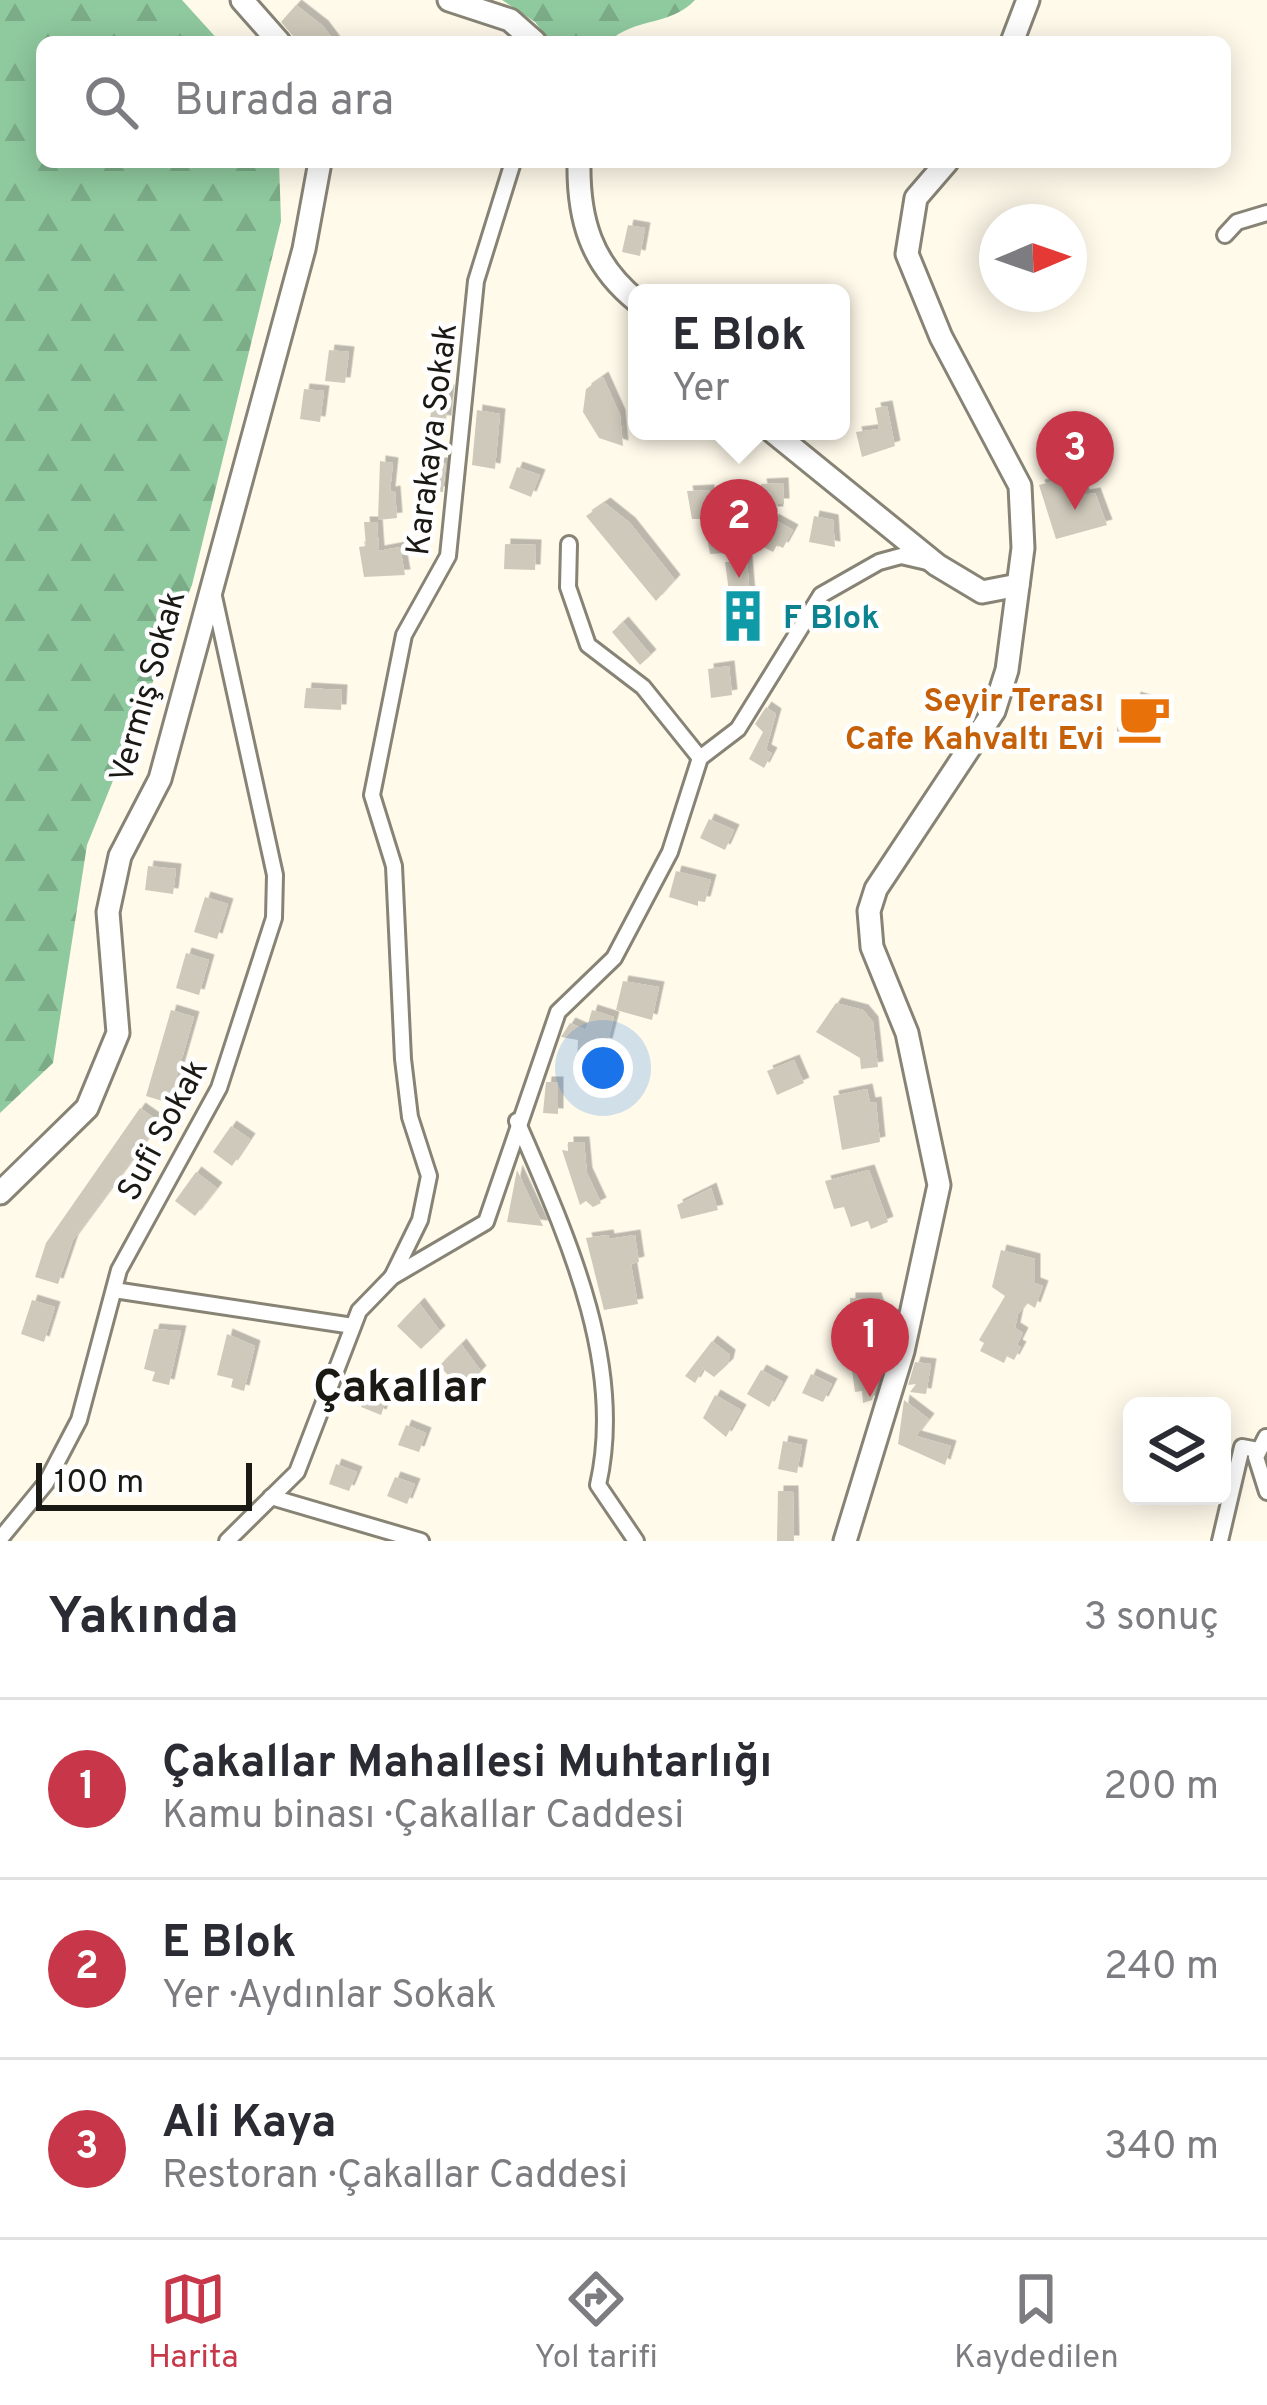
<!DOCTYPE html>
<html lang="tr">
<meta charset="utf-8">
<style>
:root{--surface:#fff;--page:#f7f7f7;--text:#2b2b33;--muted:#7c7c81;--line:#e1e1e2;--accent:#c73749}
body{margin:0;font-family:Overpass,sans-serif;background:var(--page);color:var(--text)}
.controls{position:absolute;right:36px;bottom:36px;display:grid;overflow:hidden;border-radius:18px;box-shadow:0 6px 30px #0003}
.controls button{width:108px;height:108px;display:grid;place-items:center;padding:0;border:0;border-bottom:3px solid var(--line);background:var(--surface);color:var(--text);font:60px sans-serif}
.compass{position:absolute;left:979px;top:204px;width:108px;height:108px;border-radius:50%;background:var(--surface);box-shadow:0 6px 30px #0003;rotate:88deg}
.scale{position:absolute;left:36px;bottom:30px;width:216px;box-sizing:border-box;padding-left:12px;border:6px solid #1b1914;border-top:0;font-size:33px;line-height:42px;white-space:nowrap;color:#1b1914;-webkit-text-stroke:9px #fff;paint-order:stroke}
.you{position:absolute;left:603px;top:1068px;width:42px;height:42px;margin:-30px;border:9px solid #fff;border-radius:50%;background:#1a73e8;box-shadow:0 0 0 18px #1a73e833}
.badge{display:grid;place-items:center;width:78px;height:78px;border-radius:50%;background:var(--accent);color:#fff;font-size:39px;font-weight:700}
.pin{position:absolute;translate:-50% -99px;filter:drop-shadow(0 3px 6px #0008)}
.pin::after{content:'';position:absolute;top:63px;width:42px;height:36px;background:inherit;clip-path:polygon(0 0,100% 0,50% 100%)}
.popup{position:absolute;left:628px;top:284px;width:222px;height:156px;box-sizing:border-box;display:grid;place-content:center;border-radius:18px;background:var(--surface);filter:drop-shadow(0 3px 9px #0005);font-size:39px;white-space:nowrap;color:var(--muted)}
.popup b{font-size:45px;color:var(--text)}
.popup::after{content:'';position:absolute;left:50%;top:100%;margin-left:-24px;border:24px solid transparent;border-top-color:var(--surface)}
.list{margin:0;padding:0;list-style:none}
h2{display:flex;justify-content:space-between;align-items:center;height:156px;margin:0;padding:0 48px;font-size:51px}
h2 small{font-size:39px;font-weight:400;color:var(--muted)}
.list li{display:grid;grid-template-columns:78px 1fr auto;gap:36px;align-items:center;box-sizing:border-box;height:180px;padding:0 48px;border-top:3px solid var(--line)}
.list b{display:block;font-size:45px;white-space:nowrap}
.list p{margin:0;font-size:39px;white-space:nowrap;color:var(--muted)}
.list em{font-size:39px;font-style:normal;color:var(--muted)}
.icon{flex:none;width:66px;height:66px;fill:none;stroke:currentColor;stroke-width:2;stroke-linecap:round;stroke-linejoin:round}
.map{position:relative;flex:none;width:1267px;height:1541px;overflow:hidden}
.search{position:absolute;background:var(--surface);box-shadow:0 6px 30px #0003;left:36px;right:36px;top:36px;height:132px;display:flex;align-items:center;gap:30px;box-sizing:border-box;padding:0 42px;border-radius:18px;color:var(--muted);font-size:45px}
.sheet{height:696px;background:var(--surface)}
nav{display:flex;justify-content:space-around;align-items:center;box-sizing:border-box;height:168px;border-top:3px solid var(--line);background:var(--surface);font-size:33px;color:var(--muted)}
nav a{display:grid;justify-items:center;gap:6px}
nav .on{color:var(--accent)}
.map>svg:first-child{display:block}
.forest{fill:url(#forest-firs)}
.building{fill:#cec9ba;filter:url(#shadow)}
.lines{fill:none;stroke-linecap:round;stroke-linejoin:round}
.street-casing{stroke:#878375;stroke-width:20}
.secondary-casing{stroke:#878375;stroke-width:27}
.street{stroke:#fff;stroke-width:14}
.secondary{stroke:#fff;stroke-width:21}
.labels{text-anchor:middle;stroke-width:9;stroke-linejoin:round;paint-order:stroke}
.street-label{font-size:33px;fill:#1b1914;stroke:#fff}
.culture-label{font-size:33px;font-weight:bold;fill:#0d838f;stroke:#fff;text-anchor:start}
.food-label{font-size:33px;font-weight:bold;fill:#c56008;stroke:#fff;text-anchor:end}
.district-label{font-size:45px;font-weight:bold;fill:#1b1914;stroke:#fff}
</style>
<div class="map">
<svg width="1267" height="1541" viewBox="0 0 1267 1541">
<defs>
<pattern id="forest-firs" width="22" height="20" patternUnits="userSpaceOnUse" patternTransform="scale(3)"><rect width="22" height="20" fill="#8fc99e"/><path d="M5 1l3.5 6h-7zM16 11l3.5 6h-7z" fill="#7bac87"/></pattern>
<filter id="shadow"><feDropShadow dx="5.5" dy="-5.5" stdDeviation="0" flood-color="#0004"/></filter>
</defs>
<rect width="100%" height="100%" fill="#fffaea"/>
<g class="forest">
<polygon points="0,0 182,0 220,42 42,42 42,162 279,162 281,221 192,585 87,845 53,1063 0,1113"/>
<path d="M502 0H695C671 26 632 18 609 42H551L535 22Z"/>
</g>
<g class="building">
<polygon points="296,5 323,26 335,42 300,42 292,35 281,22"/>
<polygon points="628,225 645,228 640,256 622,252"/>
<polygon points="329,350 349,352 345,383 325,381"/>
<polygon points="603,377 620,415 623,446 599,438 583,412 586,389"/>
<polygon points="434,388 449,390 446,421 430,419"/>
<polygon points="304,389 324,391 320,422 300,419"/>
<polygon points="887,406 895,446 862,457 856,432 879,429 875,408"/>
<polygon points="477,410 500,414 495,469 472,465"/>
<polygon points="380,461 393,463 390,492 395,491 397,518 378,520"/>
<polygon points="429,463 446,463 443,492 428,492"/>
<polygon points="517,467 540,475 531,497 509,488"/>
<polygon points="1067,478 1069,486 1081,485 1084,495 1095,493 1107,525 1056,539 1039,485"/>
<polygon points="783,483 784,504 777,504 778,512 766,512 761,484"/>
<polygon points="709,490 710,519 692,519 687,491"/>
<polygon points="605,503 630,523 675,580 656,601 586,516"/>
<polygon points="814,516 833,520 835,547 809,542"/>
<polygon points="773,519 793,530 783,548 777,545 773,552 763,547"/>
<polygon points="364,522 377,522 379,551 400,547 405,575 364,577 359,547 366,546"/>
<polygon points="727,525 728,553 710,554 705,526"/>
<polygon points="505,544 536,545 535,570 504,569"/>
<polygon points="747,561 752,620 745,621 746,628 734,629 725,562"/>
<polygon points="623,622 651,655 640,665 612,632"/>
<polygon points="729,666 732,695 711,698 708,669"/>
<polygon points="306,688 342,690 341,710 304,708"/>
<polygon points="1135,697 1152,702 1156,728 1141,740 1116,737 1118,722 1131,724"/>
<polygon points="766,707 776,714 766,750 772,753 764,768 749,759 763,732 755,724"/>
<polygon points="709,819 734,830 725,850 700,838"/>
<polygon points="148,866 176,869 173,894 145,890"/>
<polygon points="676,871 711,880 705,902 698,901 698,906 669,897"/>
<polygon points="205,897 228,904 217,939 194,932"/>
<polygon points="186,953 209,960 199,995 176,988"/>
<polygon points="623,981 659,987 652,1020 616,1010"/>
<polygon points="836,1003 863,1010 873,1022 878,1067 861,1069 860,1058 816,1032"/>
<polygon points="171,1010 194,1017 169,1103 146,1096"/>
<polygon points="592,1010 614,1017 607,1044 599,1042 599,1060 577,1059 578,1040 561,1037 570,1023 586,1030"/>
<polygon points="794,1060 804,1083 777,1095 767,1071"/>
<polygon points="546,1082 558,1082 558,1114 543,1113"/>
<polygon points="867,1089 870,1103 876,1102 880,1142 842,1150 833,1096"/>
<polygon points="140,1108 160,1122 73,1240 58,1284 35,1277 46,1243"/>
<polygon points="231,1126 250,1139 232,1166 213,1152"/>
<polygon points="568,1142 584,1142 587,1173 601,1203 593,1207 586,1201 580,1205 562,1150 568,1151"/>
<polygon points="517,1170 543,1226 507,1222"/>
<polygon points="869,1170 888,1222 871,1229 868,1221 851,1227 844,1207 834,1209 825,1181"/>
<polygon points="196,1172 217,1188 195,1216 175,1201"/>
<polygon points="711,1188 718,1210 681,1219 677,1205"/>
<polygon points="608,1235 609,1239 635,1235 639,1262 631,1264 638,1304 604,1310 586,1238"/>
<polygon points="1001,1250 1035,1259 1035,1283 1043,1286 1035,1308 1027,1303 1018,1314 1015,1328 1023,1333 1017,1345 1021,1347 1014,1360 1007,1356 1004,1363 980,1351 984,1343 979,1340 1005,1296 992,1287"/>
<polygon points="850,1298 876,1298 889,1338 879,1340 883,1366 872,1400 863,1403 862,1391 855,1392 849,1348"/>
<polygon points="32,1300 55,1307 44,1342 21,1334"/>
<polygon points="419,1303 440,1331 421,1349 397,1326"/>
<polygon points="154,1329 181,1331 169,1385 152,1381 155,1372 144,1369"/>
<polygon points="227,1334 255,1346 244,1391 231,1387 233,1379 217,1375"/>
<polygon points="712,1341 730,1355 728,1364 714,1377 703,1369 695,1383 685,1376"/>
<polygon points="461,1344 481,1371 463,1390 439,1366"/>
<polygon points="915,1362 931,1364 926,1394 910,1392 916,1384 908,1385"/>
<polygon points="761,1370 783,1382 769,1407 747,1394"/>
<polygon points="811,1374 832,1384 823,1402 802,1393"/>
<polygon points="368,1388 388,1395 381,1415 361,1407"/>
<polygon points="715,1395 741,1410 726,1437 703,1418"/>
<polygon points="904,1400 929,1419 916,1436 951,1446 945,1465 898,1444"/>
<polygon points="406,1425 426,1433 419,1452 398,1445"/>
<polygon points="783,1441 802,1445 797,1473 778,1469"/>
<polygon points="336,1464 357,1472 349,1491 329,1484"/>
<polygon points="395,1477 415,1484 407,1504 387,1496"/>
<polygon points="778,1491 793,1491 794,1541 777,1541"/>
</g>
<g class="lines">
<g class="street-casing">
<g id="street">
<polyline points="1225,235 1237,222 1267,213"/>
<polyline points="569,544 568,587 588,645 643,687 700,758"/>
<path d="M517 1121C565 1232 626 1362 598 1485L636 1541"/>
<polyline points="392,1277 420,1220 429,1176 410,1117 403,1059 394,866 372,795 404,635 448,556 476,281 513,162"/>
<polyline points="114,1290 353,1326"/>
<polyline points="1266,1437 1256,1457 1267,1492"/>
<polyline points="271,1497 421,1541"/>
<polyline points="0,1539 46,1483 79,1420 119,1270 219,1088 274,918 275,875 213,592"/>
<polyline points="227,1541 297,1472 359,1311 392,1277 486,1222 558,1012 614,958 670,852 700,758 738,729 821,595 879,562 901,556 927,562"/>
<polyline points="1220,1541 1242,1447 1258,1450"/>
</g>
</g>
<g class="secondary-casing">
<g id="secondary">
<polyline points="242,0 279,42"/>
<polyline points="449,0 510,20 535,42"/>
<polyline points="1012,42 1028,0"/>
<path d="M579 162C578 219 591 264 637 301"/>
<polyline points="772,431 937,565 982,592 1018,585"/>
<polyline points="0,1193 87,1108 118,1033 108,912 120,856 160,779 304,249 320,162"/>
<polyline points="845,1541 903,1351 939,1185 907,1033 872,947 869,911 876,889 994,711 1007,670 1023,548 1020,486 941,337 907,254 916,198 947,162"/>
</g>
</g>
<use href="#street" class="street"/>
<use href="#secondary" class="secondary"/>
</g>
<defs>
<g id="building-bare" transform="scale(4.14)"><path d="M-4-6H4V6H1V3H-1V6H-4ZM-2.5-4.3h1.7v1.8h-1.7ZM.8-4.3h1.7v1.8H.8ZM-2.5-1h1.7V.8h-1.7ZM.8-1h1.7V.8H.8Z" fill="#0f9aa8" stroke="#fff" stroke-width="2.5" paint-order="stroke"/></g>
<g id="cafe-bare" transform="scale(4.14)"><path d="M-5.5-4.5H6V0H3Q3 3.5 0 3.5H-2.5Q-5.5 3.5-5.5 0ZM3-3.2v2h1.7v-2ZM-6 4.5H4V6H-6Z" fill="#e8710a" stroke="#fff" stroke-width="2.5" paint-order="stroke"/></g>
</defs>
<g fill-rule="evenodd">
<use href="#building-bare" x="743" y="616"/>
<use href="#cafe-bare" x="1144" y="718"/>
</g>
<g class="labels">
<g class="street-label">
<text transform="translate(430 439) rotate(-83)" y="12">Karakaya Sokak</text>
<text transform="translate(146 686) rotate(-74)" y="12">Vermiş Sokak</text>
<text transform="translate(161 1129) rotate(-62)" y="12">Sufi Sokak</text>
</g>
<g class="culture-label">
<text x="783" y="628">F Blok</text>
</g>
<g class="food-label">
<text x="1104" y="711">Seyir Terası<tspan x="1104" dy="38">Cafe Kahvaltı Evi</tspan></text>
</g>
<g class="district-label">
<text x="400" y="1401">Çakallar</text>
</g>
</g>
</svg>
<div class="controls">
<button><svg class="icon" aria-label="layers" viewBox="0 0 24 24"><path d="M12 4l9 5-9 5-9-5zM3 14l9 5 9-5"/></svg></button>
</div>
<svg class="compass" viewBox="-18 -18 36 36"><path d="M0-13l5 13h-10z" fill="#e53935"/><path d="M0 13l5-13h-10z" fill="#7c7c81"/></svg>
<div class="scale">100 m</div>
<div class="you"></div>
<div class="pin badge" style="left:870px;top:1397px">1</div>
<div class="pin badge" style="left:739px;top:578px">2</div>
<div class="popup"><b>E Blok</b>Yer</div>
<div class="pin badge" style="left:1075px;top:510px">3</div>
<div class="search"><svg class="icon" aria-label="search" viewBox="0 0 24 24"><circle cx="10" cy="10" r="6"/><path d="M15 15l6 6"/></svg>Burada ara</div>
</div>
<section class="sheet">
<h2>Yakında<small>3 sonuç</small></h2>
<ul class="list">
<li><span class="badge">1</span><div><b>Çakallar Mahallesi Muhtarlığı</b><p>Kamu binası · Çakallar Caddesi</p></div><em>200 m</em></li>
<li><span class="badge">2</span><div><b>E Blok</b><p>Yer · Aydınlar Sokak</p></div><em>240 m</em></li>
<li><span class="badge">3</span><div><b>Ali Kaya</b><p>Restoran · Çakallar Caddesi</p></div><em>340 m</em></li>
</ul>
</section>
<nav>
<a class="on"><svg class="icon" aria-label="map" viewBox="0 0 24 24"><path d="M3 6l6-2 6 2 6-2v14l-6 2-6-2-6 2zM9 4v14M15 6v14"/></svg>Harita</a>
<a><svg class="icon" aria-label="directions" viewBox="0 0 24 24"><path d="M12 3l9 9-9 9-9-9zM9 14v-3h6M13 9l2 2-2 2"/></svg>Yol tarifi</a>
<a><svg class="icon" aria-label="saved" viewBox="0 0 24 24"><path d="M7 4h10v16l-5-4-5 4z"/></svg>Kaydedilen</a>
</nav>
